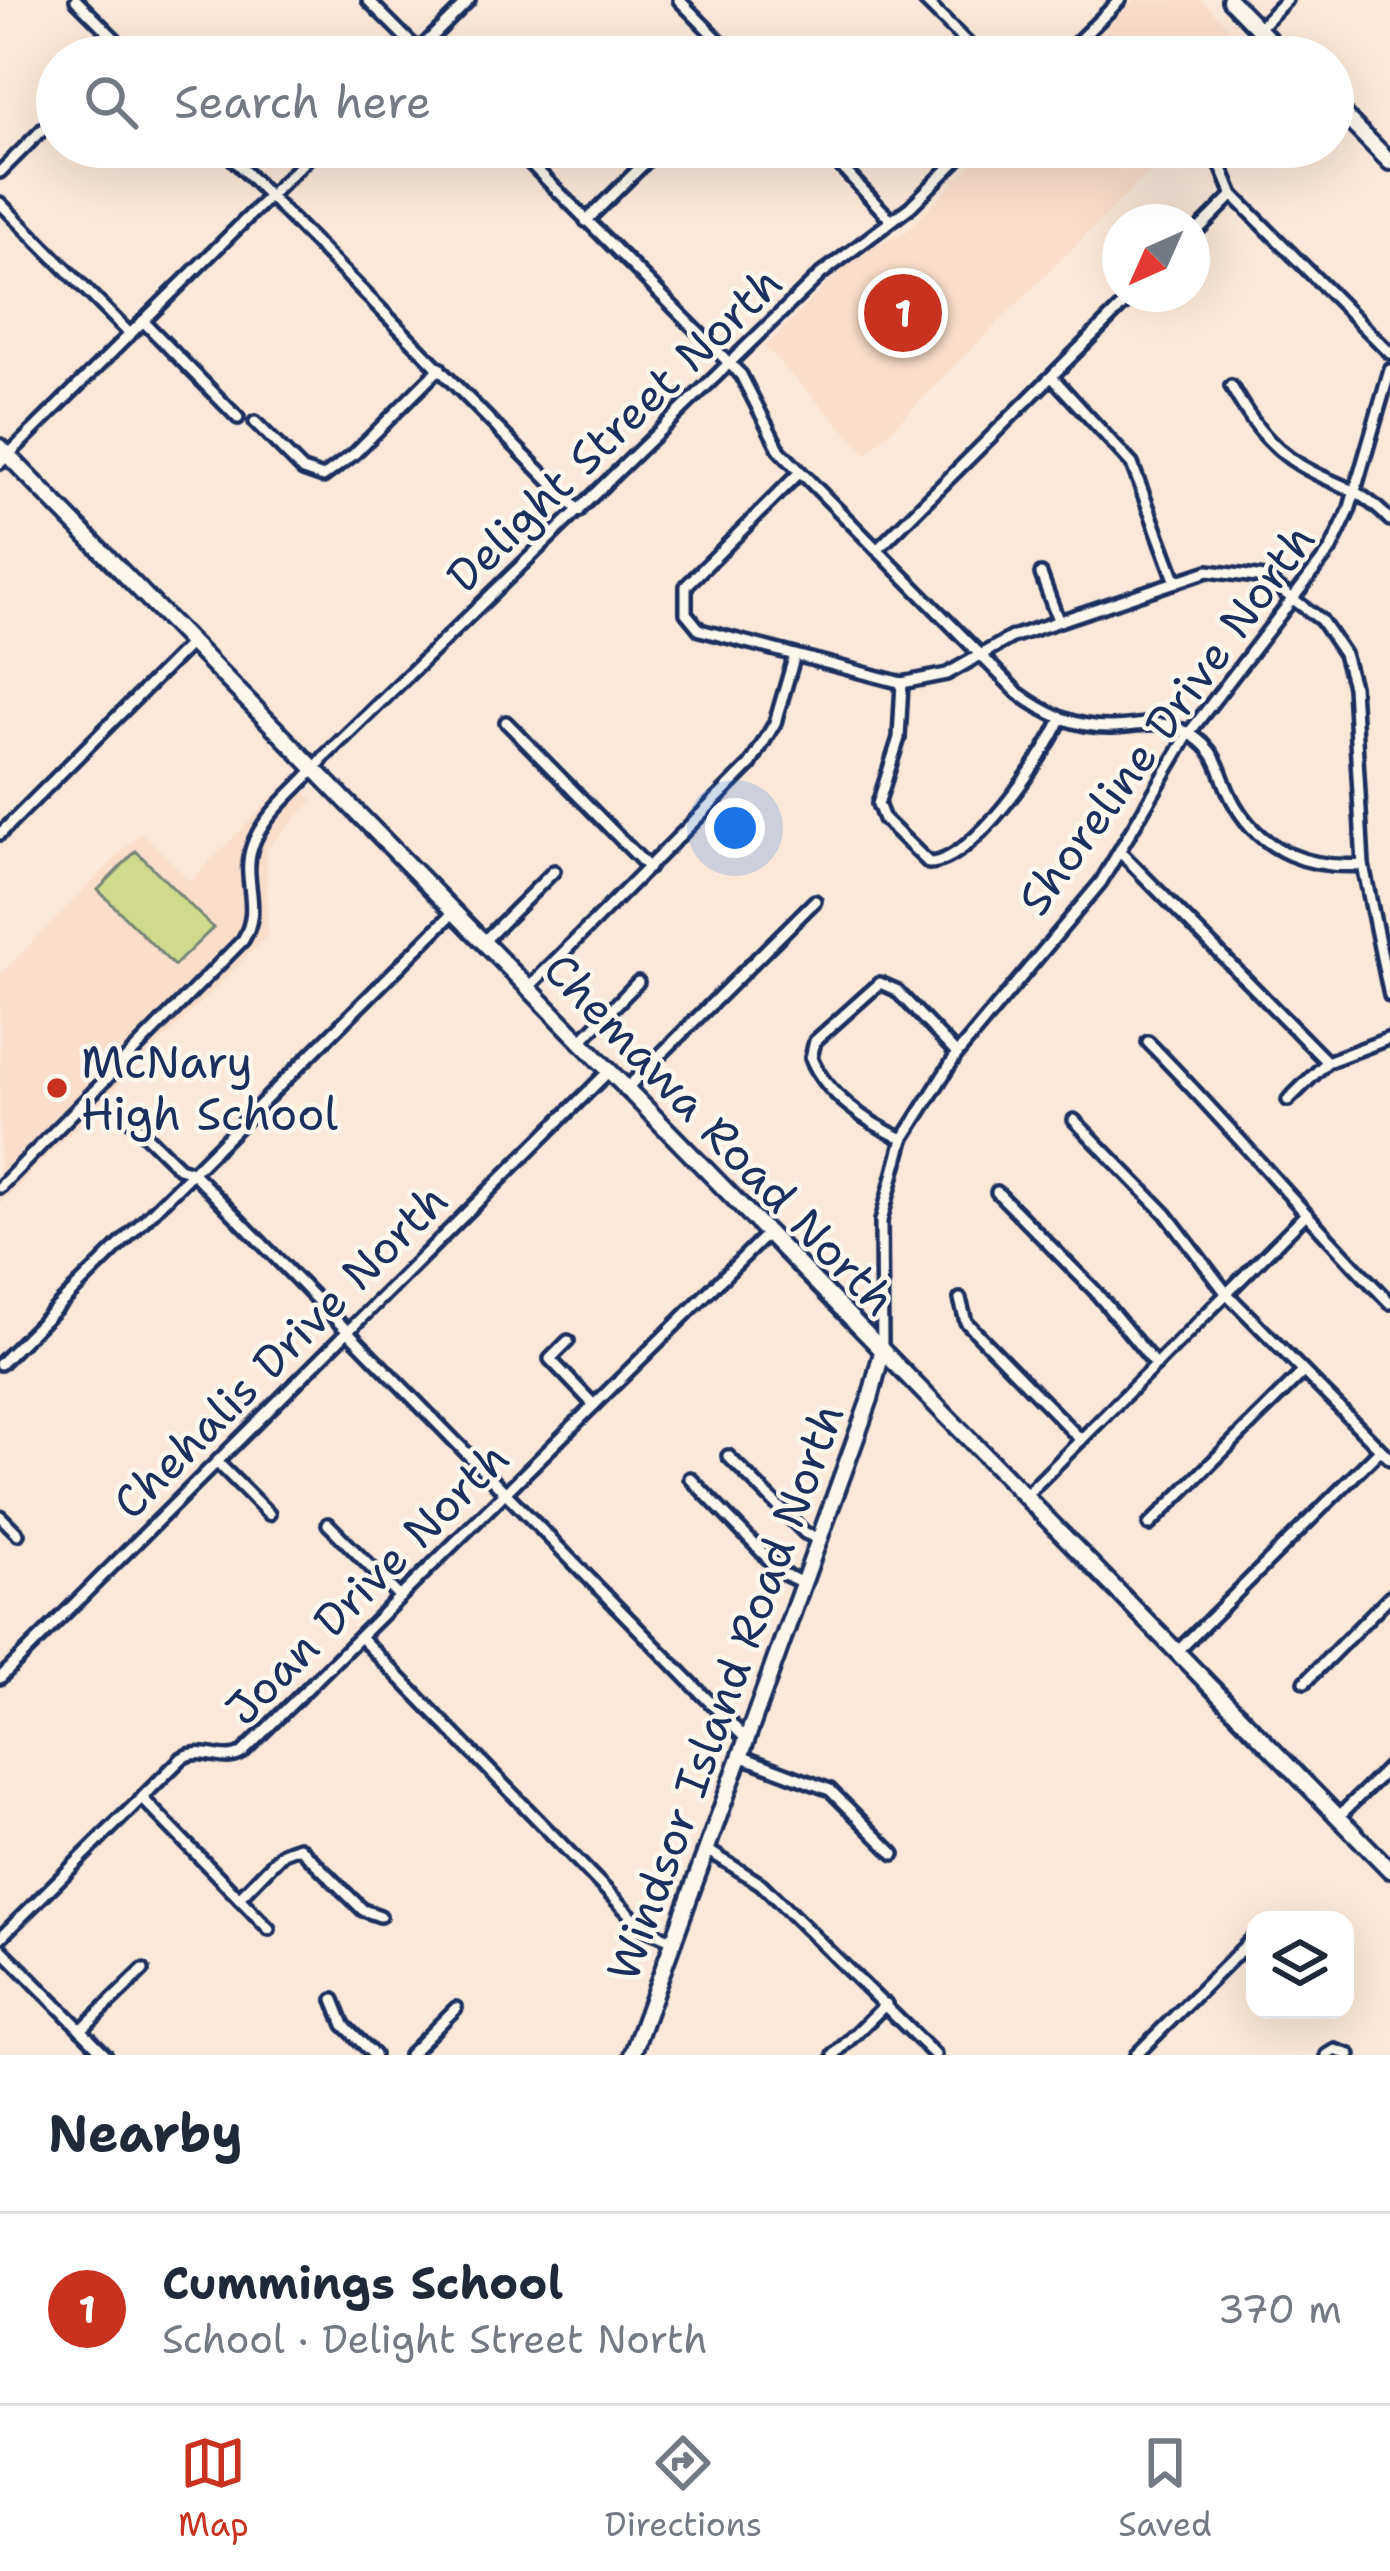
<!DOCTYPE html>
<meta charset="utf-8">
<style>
:root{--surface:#fff;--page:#f6f6f7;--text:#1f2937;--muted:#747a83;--line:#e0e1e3;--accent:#c8321e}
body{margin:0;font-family:"Shantell Sans",sans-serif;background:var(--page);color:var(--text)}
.controls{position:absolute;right:36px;bottom:36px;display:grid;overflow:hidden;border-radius:24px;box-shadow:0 12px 48px #0002}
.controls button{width:108px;height:108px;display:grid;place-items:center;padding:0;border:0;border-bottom:3px solid var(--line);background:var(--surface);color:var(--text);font:60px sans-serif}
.compass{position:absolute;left:1102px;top:204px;width:108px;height:108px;border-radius:50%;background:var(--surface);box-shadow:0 12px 48px #0002;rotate:225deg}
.you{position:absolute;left:735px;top:828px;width:42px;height:42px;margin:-30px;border:9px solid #fff;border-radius:50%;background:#1a73e8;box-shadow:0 0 0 18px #1a73e833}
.badge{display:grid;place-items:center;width:78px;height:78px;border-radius:50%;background:var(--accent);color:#fff;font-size:39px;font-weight:700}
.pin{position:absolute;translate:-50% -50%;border:6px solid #fff;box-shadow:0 3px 12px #0006}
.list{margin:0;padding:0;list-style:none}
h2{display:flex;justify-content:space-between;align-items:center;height:156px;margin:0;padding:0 48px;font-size:51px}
h2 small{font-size:39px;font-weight:400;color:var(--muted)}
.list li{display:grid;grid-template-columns:78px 1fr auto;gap:36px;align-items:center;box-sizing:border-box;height:192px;padding:0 48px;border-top:3px solid var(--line)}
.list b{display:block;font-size:45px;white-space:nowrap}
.list p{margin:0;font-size:39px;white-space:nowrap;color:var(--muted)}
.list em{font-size:39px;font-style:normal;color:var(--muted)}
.icon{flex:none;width:66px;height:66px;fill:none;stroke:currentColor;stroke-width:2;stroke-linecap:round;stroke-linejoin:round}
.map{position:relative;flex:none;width:1390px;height:2055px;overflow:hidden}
.search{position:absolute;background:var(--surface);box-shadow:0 12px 48px #0002;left:36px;right:36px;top:36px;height:132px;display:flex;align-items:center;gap:30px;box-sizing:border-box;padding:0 42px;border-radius:66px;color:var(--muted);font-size:45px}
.sheet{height:348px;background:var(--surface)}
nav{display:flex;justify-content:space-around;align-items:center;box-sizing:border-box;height:168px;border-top:3px solid var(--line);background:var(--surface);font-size:33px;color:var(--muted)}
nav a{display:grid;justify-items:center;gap:6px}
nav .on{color:var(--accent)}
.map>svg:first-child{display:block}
.built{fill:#fbdeca}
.green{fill:#cfda8d;stroke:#758476;stroke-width:3}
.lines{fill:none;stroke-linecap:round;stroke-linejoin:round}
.street-casing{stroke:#1b2f5e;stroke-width:18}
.secondary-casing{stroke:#1b2f5e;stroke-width:22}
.street{stroke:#fbf7ec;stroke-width:9}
.secondary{stroke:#fbf7ec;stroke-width:14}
.poi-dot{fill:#c8321e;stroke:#fbf7ec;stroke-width:4.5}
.labels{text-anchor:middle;stroke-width:9;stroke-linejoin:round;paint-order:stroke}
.street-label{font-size:45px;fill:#1b2f5e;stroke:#fbf7ec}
.poi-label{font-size:45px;fill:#1b2f5e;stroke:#fbf7ec;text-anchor:start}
</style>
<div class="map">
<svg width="1390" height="2055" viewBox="0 0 1390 2055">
<rect width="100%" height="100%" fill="#fbe8d8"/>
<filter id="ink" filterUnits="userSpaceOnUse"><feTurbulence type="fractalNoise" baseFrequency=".00833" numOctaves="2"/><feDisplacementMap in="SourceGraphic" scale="24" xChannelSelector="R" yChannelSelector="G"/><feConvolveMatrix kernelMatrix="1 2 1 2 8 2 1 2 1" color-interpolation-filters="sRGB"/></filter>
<g filter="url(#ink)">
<g class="built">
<polygon points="1133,0 1202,0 1251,50 1244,57 1076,57"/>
<polygon points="988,147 1174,147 867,454 765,347 858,252 905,233"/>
<polygon points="292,778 314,800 267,848 268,935 0,1203 0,974 141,832 190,881"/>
</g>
<polygon class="green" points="136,851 213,928 174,966 98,890"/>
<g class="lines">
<g class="street-casing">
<g id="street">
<polyline points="76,0 133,57"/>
<polyline points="368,0 425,57"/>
<polyline points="679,0 735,57"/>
<polyline points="924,0 981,57"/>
<polyline points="1258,29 1286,0"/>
<polyline points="412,57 469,0"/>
<polyline points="1062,57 1120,0"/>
<polyline points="221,147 579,511"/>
<path d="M514 147 741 375 780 451 1018 693C1046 714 1076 728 1113 727 1145 726 1163 716 1193 736 1223 756 1218 777 1235 805 1263 853 1311 869 1363 865"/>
<polyline points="823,147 890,219"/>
<polyline points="1213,147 1233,195 1390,353"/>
<polyline points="0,172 57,115"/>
<polyline points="0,203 130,334"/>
<polyline points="586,221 661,147"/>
<polyline points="1192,236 1233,195"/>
<polyline points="143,321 238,418"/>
<polyline points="1052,377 1132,464 1176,582"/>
<path d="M1231 386C1249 418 1268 446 1300 465 1340 489 1354 483 1390 520"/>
<polyline points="255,422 303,470 323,477 354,454 440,368"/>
<polyline points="0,463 319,147"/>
<polyline points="800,472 686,586 686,613 700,630 902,683 947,674 1012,637 1208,571 1265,578 1321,620 1344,654 1353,686 1363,865 1390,996"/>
<polyline points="877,550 1134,294"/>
<polyline points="1041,574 1058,620"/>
<path d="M902 683 899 738 878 804 884 819 929 863C973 862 1044 757 1061 719"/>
<polyline points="506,722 649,868"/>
<polyline points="0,834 191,643"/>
<polyline points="1121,853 1327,1062"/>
<polyline points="482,943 554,871"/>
<polyline points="527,989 750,765 775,723 794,658"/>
<path d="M1148 1042C1232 1127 1306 1218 1390 1303"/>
<polyline points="579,1043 638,982"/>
<polyline points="625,1090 815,901"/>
<polyline points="1288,1100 1327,1062 1390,1038"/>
<polyline points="120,1110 179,1168 192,1172 746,1739"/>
<polyline points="1074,1120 1166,1214 1227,1294 1390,1459"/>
<path d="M903 1139C868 1123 826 1095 811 1058L815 1041 880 983 896 990 957 1054"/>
<path d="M0 1187 243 940C263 907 241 880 252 847 263 812 303 786 324 757L821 274 910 207 970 147"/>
<polyline points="997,1192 1094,1290 1156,1365"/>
<polyline points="960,1299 966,1322 1081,1440"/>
<polyline points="568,1341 550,1359 594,1405"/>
<polyline points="882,1351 881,1221 903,1139 957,1054 1101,882 1189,733 1331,549 1349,511 1390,370"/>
<polyline points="0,1364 453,913"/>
<polyline points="728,1456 805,1533 819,1539"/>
<polyline points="217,1462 269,1514"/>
<polyline points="690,1478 782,1573 803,1583"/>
<polyline points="1024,1497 1304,1216"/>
<polyline points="0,1516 18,1534"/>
<polyline points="328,1524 400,1597"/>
<polyline points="1149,1525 1303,1372"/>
<polyline points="360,1637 643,1928 672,1940"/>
<polyline points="1176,1653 1380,1450"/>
<polyline points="0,1678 608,1072"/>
<polyline points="1305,1682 1390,1596"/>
<polyline points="740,1756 830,1790 894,1854"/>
<polyline points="142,1798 269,1929"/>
<polyline points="1338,1817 1390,1766"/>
<polyline points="706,1849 761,1884 935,2055"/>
<polyline points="239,1898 283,1853 299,1847 363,1910 380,1916"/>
<path d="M0 1938 182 1758C203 1745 223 1765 242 1753L766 1235"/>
<polyline points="0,1948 106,2055"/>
<polyline points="334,2000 344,2025 374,2055"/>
<polyline points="81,2030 143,1970"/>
<polyline points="409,2055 456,2008"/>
<polyline points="834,2055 886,2004"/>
<polyline points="1136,2055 1255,1936"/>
<polyline points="1327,2055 1335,2050 1350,2055"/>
</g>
</g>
<g class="secondary-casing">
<g id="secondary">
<polyline points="1230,0 1286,57"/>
<polyline points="1333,104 1390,162"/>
<polyline points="0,447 1390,1870"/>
<polyline points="632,2055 870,1399 882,1352"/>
</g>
</g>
<use href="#street" class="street"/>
<use href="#secondary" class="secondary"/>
</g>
</g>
<circle class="poi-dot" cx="57" cy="1088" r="12"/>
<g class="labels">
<g class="street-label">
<text transform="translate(614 429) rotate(-44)" y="16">Delight Street North</text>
<text transform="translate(1166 719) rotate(-54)" y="16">Shoreline Drive North</text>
<text transform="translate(720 1134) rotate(46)" y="16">Chemawa Road North</text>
<text transform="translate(280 1351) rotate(-45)" y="16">Chehalis Drive North</text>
<text transform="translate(367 1583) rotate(-45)" y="16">Joan Drive North</text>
<text transform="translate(725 1692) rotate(-70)" y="16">Windsor Island Road North</text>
</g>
<g class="poi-label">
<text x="81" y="1078">McNary<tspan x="81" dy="52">High School</tspan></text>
</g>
</g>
</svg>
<div class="controls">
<button><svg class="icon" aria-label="layers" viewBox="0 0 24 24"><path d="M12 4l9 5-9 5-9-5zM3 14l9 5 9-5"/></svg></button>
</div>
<svg class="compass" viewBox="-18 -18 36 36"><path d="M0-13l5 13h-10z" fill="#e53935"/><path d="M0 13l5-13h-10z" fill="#747a83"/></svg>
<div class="you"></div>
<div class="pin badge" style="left:903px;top:313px">1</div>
<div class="search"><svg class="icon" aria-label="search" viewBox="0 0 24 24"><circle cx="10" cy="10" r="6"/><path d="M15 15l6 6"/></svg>Search here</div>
</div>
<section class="sheet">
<h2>Nearby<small></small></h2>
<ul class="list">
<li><span class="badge">1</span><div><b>Cummings School</b><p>School · Delight Street North</p></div><em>370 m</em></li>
</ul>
</section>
<nav>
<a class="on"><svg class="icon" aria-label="map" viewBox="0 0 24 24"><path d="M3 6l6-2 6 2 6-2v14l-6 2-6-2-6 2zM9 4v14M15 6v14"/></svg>Map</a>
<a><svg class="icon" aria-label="directions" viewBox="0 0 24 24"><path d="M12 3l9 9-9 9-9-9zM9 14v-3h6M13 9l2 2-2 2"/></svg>Directions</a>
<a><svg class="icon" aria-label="saved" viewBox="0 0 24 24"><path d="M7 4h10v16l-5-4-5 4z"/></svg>Saved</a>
</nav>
